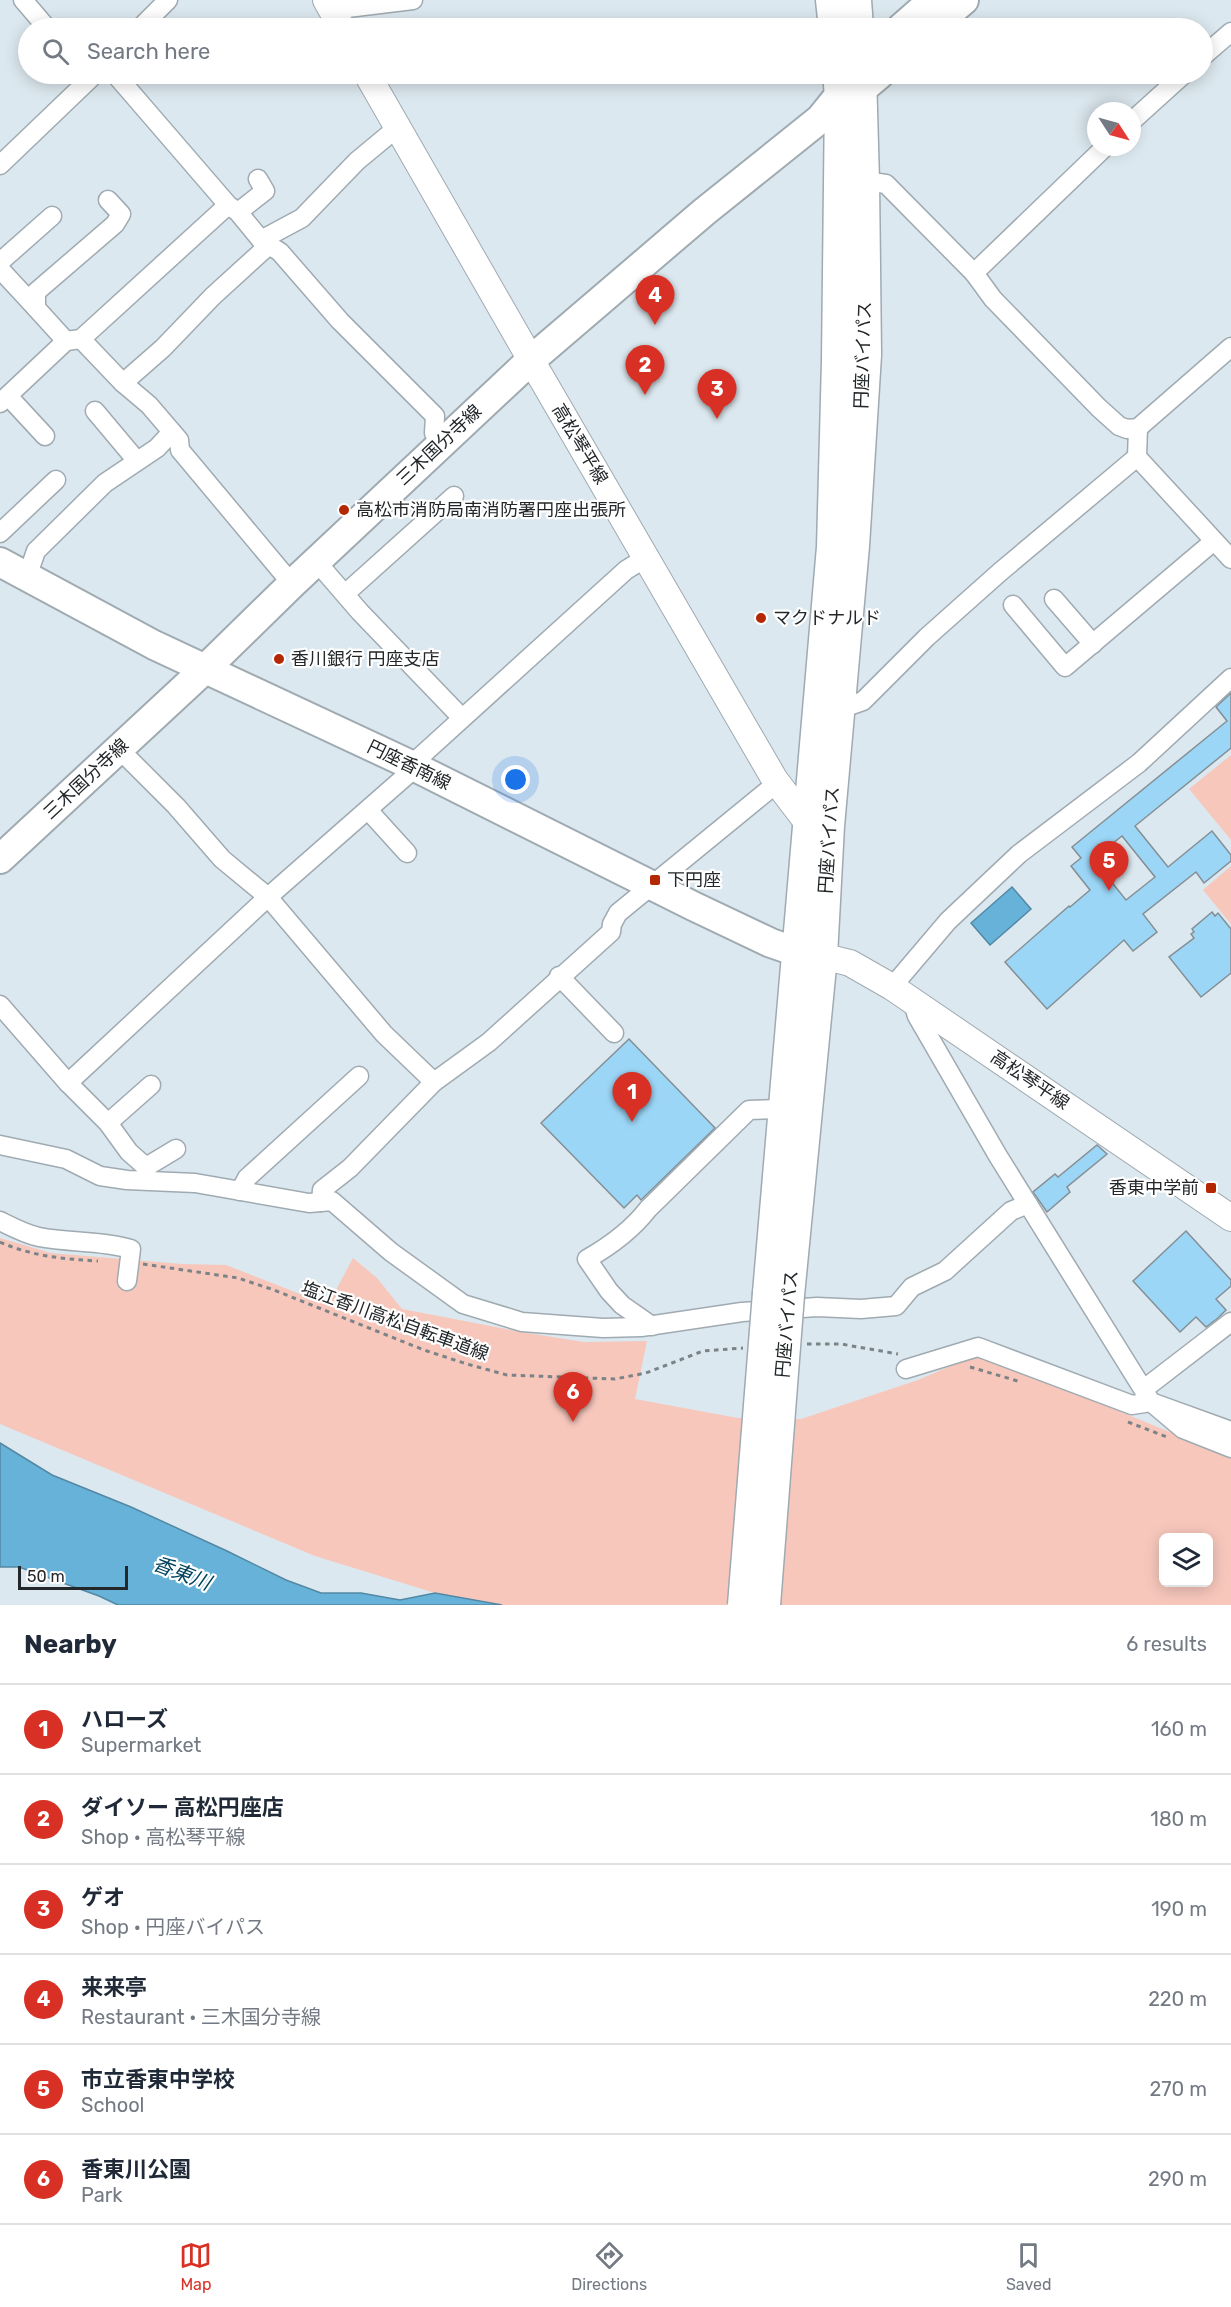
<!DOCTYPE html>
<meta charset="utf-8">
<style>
:root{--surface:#fff;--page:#f2f2f3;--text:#1f2937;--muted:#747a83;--line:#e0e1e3;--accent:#d93025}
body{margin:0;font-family:Rubik,"Noto Sans JP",sans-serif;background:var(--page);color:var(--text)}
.controls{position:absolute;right:18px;bottom:18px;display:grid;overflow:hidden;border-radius:9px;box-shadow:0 3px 15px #0003}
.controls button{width:54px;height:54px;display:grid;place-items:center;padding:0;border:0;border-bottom:2px solid var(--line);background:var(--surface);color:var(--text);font:30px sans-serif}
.compass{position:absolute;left:1087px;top:102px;width:54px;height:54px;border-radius:50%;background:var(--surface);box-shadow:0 3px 15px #0003;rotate:126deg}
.scale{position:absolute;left:18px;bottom:15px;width:110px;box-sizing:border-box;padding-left:6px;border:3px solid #232729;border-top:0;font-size:16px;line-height:21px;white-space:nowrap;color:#232729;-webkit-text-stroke:4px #fff;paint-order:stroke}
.you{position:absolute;left:516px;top:780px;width:21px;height:21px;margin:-15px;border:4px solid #fff;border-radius:50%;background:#1a73e8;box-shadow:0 0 0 9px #1a73e833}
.badge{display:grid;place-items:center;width:39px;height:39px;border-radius:50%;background:var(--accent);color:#fff;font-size:20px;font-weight:700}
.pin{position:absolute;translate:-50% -50px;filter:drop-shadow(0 2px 3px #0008)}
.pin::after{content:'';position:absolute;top:32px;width:21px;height:18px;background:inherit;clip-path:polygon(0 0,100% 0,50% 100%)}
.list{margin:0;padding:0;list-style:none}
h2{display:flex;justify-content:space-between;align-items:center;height:78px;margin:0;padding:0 24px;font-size:26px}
h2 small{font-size:20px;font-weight:400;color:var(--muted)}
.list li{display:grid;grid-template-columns:39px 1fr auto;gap:18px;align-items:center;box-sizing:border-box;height:90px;padding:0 24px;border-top:2px solid var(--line)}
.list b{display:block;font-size:22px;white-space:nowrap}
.list p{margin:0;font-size:20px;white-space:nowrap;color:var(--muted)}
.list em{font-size:20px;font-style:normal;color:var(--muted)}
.icon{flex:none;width:33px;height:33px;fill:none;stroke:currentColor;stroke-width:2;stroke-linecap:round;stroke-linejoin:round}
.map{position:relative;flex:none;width:1231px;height:1605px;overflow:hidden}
.search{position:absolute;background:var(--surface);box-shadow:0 3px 15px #0003;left:18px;right:18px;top:18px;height:66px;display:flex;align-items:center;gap:15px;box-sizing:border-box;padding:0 21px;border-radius:33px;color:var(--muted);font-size:22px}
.sheet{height:618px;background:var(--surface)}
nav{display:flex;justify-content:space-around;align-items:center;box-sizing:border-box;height:84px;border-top:2px solid var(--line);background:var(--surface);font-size:16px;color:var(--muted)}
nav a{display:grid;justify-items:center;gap:3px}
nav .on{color:var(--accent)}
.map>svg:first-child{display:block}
.green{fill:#f7c7bc;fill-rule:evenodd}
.water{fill:#67b2d9;stroke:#5388a4;stroke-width:1.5}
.building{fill:#9cd6f7;stroke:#848f95;stroke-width:1.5;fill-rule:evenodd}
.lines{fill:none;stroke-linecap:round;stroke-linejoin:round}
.minor-casing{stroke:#9faab1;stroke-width:21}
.secondary-casing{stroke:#9faab1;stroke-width:28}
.primary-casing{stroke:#9faab1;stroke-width:32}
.trunk-casing{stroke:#9faab1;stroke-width:33}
.path{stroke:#7b8387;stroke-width:3;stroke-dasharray:4.5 4.5;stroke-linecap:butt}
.minor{stroke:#fff;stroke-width:18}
.secondary{stroke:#fff;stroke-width:26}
.primary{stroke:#fff;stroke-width:28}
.trunk{stroke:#fff;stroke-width:30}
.trunk-bridge-casing{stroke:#9faab1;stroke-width:33;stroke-linecap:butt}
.trunk-bridge{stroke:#fff;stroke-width:30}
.poi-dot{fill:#b32702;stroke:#fff;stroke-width:2}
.labels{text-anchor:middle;stroke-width:4.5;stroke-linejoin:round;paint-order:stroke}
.street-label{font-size:18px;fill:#232729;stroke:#fff}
.poi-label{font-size:18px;fill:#232729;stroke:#fff;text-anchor:start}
.water-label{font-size:20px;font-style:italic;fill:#00425d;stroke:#fff}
</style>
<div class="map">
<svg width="1231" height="1605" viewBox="0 0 1231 1605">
<rect width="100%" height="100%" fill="#dce8ef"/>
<g class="green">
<polygon points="1231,755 1231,840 1189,789"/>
<polygon points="1231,866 1231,924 1203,890"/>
<path d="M0 1238 51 1253 182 1264 226 1265 328 1305 353 1258 377 1278 402 1309 521 1332 584 1342 647 1341 635 1399 738 1418 801 1419 918 1380 979 1354 1231 1457V1605H502L435 1593 315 1556 0 1424ZM1164 1538H1208V1582H1164Z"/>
</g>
<g class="water">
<polygon points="1012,887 1031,909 990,945 971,923"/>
<polygon points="0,1443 52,1475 131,1507 227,1551 286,1580 321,1593 361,1593 400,1600 435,1593 502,1605 118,1605 99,1596 19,1567 0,1567"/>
</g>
<g class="building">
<path d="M1231 693V748L1135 826 1168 867 1212 831 1231 855V861L1204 883 1196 872 1143 914 1157 932 1133 951 1124 940 1047 1009 1005 962 1069 906 1070 907 1090 890 1071 866 1081 858 1072 847 1227 721 1216 707ZM1122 836 1155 877 1126 900 1093 859Z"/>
<polygon points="1212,912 1215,916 1218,913 1231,929 1231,973 1201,997 1169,957 1194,938 1191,934 1194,932 1192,929"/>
<polygon points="629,1039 715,1128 641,1200 637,1195 624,1208 541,1123"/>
<polygon points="1097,1145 1107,1154 1067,1187 1070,1192 1047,1212 1033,1192 1055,1174 1058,1177"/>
<polygon points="1186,1231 1231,1280 1231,1286 1216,1299 1226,1310 1218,1318 1206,1327 1196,1317 1180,1332 1133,1281"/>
</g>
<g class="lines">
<g class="minor-casing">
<g id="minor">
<polyline points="23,0 47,28"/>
<polyline points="331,10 413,0"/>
<polyline points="140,28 168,0"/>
<polyline points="1202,57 1231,32"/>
<polyline points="115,74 228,205 238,212 261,240 280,252 340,321 435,416 434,433 441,443"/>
<polyline points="1132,121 1184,74"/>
<polyline points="0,165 95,74"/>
<polyline points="864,181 886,184 974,273 993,299 1099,408 1119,426 1127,429 1138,428 1231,347"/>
<polyline points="238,212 265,191 258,179"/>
<polyline points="261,240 302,218 357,161 398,127"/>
<polyline points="0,262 52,216"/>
<polyline points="0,269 36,308"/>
<polyline points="974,273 1105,147"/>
<polyline points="81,339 123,383 149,405 179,440 180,450 292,584"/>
<polyline points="66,341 36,308 36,292 115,224 121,214 108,200"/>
<polyline points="123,383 163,348 213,296 269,245"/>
<polyline points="8,396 45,436"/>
<polyline points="0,403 66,341 81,339 228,205"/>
<polyline points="95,411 137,461"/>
<polyline points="1138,428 1137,457 1231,559"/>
<polyline points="0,533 56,480"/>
<polyline points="316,561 360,612 462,718"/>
<polyline points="27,577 36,551 105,483 157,448 172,432"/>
<polyline points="346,593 454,496"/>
<polyline points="1054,599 1093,644"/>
<polyline points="1013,605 1065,667 1214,541"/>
<polyline points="840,709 863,701 927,637 1000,572 1137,457"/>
<polyline points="119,749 176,806 222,859 268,897 384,1034 434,1082"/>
<polyline points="368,810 407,853"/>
<polyline points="559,976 614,1033"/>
<polyline points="892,987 948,921 1019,854 1139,763 1231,678"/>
<polyline points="912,1000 917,1016 998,1156 1151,1402 1231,1431"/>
<polyline points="0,1005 68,1083 108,1123 129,1152 146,1167 146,1180"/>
<polyline points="68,1083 268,897 407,775 411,765 626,570 647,557"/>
<polyline points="108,1123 151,1085"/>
<polyline points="0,1145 66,1159 100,1176 127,1180 195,1183 309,1203 332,1201 391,1252 463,1304 522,1322 603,1328 641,1327 742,1312 817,1307 861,1309 896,1306 912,1287 945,1271 1011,1211 1028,1204"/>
<polyline points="146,1167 176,1149"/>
<polyline points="240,1191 247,1178 359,1076"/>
<polyline points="321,1202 322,1190 350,1168 434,1082 489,1042 611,932 612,924 618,913 777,783"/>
<path d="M0 1221C12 1227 25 1234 39 1237 69 1243 101 1240 131 1249L127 1281"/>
<path d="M652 1326 622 1305 609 1291 587 1259C610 1246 631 1231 648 1209L749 1110 783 1109"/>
<polyline points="906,1369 978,1347 1132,1405 1151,1402 1183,1429 1231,1448"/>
<polyline points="1144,1389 1231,1322"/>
</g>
</g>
<g class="secondary-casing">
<g id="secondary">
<polyline points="326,0 342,28"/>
<polyline points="367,74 531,360 775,780 807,822 820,824"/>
<polyline points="822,956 850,963 892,987 1231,1218"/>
</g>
</g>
<g class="primary-casing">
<g id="primary">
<polyline points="901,28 933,0"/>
<polyline points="931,28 964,0"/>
<polyline points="842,95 861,90 880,74"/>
<polyline points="0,562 154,645 411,765 693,906 771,943 797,952 820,955"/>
<polyline points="0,859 206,668 292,584 531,360 704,212 820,119 849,83"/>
</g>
</g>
<g class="trunk-casing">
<g id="trunk">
<polyline points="831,0 834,28"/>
<polyline points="856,0 858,28"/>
<polyline points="768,1293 832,547 837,361 840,96 838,74"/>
<polyline points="789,1295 822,956 829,826 854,546 866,355 864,181 861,74"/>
</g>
</g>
<g class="path">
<path d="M0 1242C31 1256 63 1259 98 1261"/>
<polyline points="143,1264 238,1278 274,1290 424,1350 467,1364 507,1375 615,1379 646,1373 703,1351 743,1348"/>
<polyline points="807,1344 841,1344 898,1354"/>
<polyline points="970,1367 1021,1382"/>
<polyline points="1128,1422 1167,1437"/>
</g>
<use href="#minor" class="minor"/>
<use href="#secondary" class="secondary"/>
<use href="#primary" class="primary"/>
<use href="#trunk" class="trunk"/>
<g class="trunk-bridge-casing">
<g id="trunk-bridge">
<polyline points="743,1605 768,1293"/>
<polyline points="765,1605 789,1295"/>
</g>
</g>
<use href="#trunk-bridge" class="trunk-bridge"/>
</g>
<g class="poi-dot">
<circle cx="344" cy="510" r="6"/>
<circle cx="761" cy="618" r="6"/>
<circle cx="279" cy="659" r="6"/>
<rect x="649" y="874" width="12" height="12" rx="3"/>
<rect x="1205" y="1182" width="12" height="12" rx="3"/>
</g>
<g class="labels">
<g class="street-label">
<text transform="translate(863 355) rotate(-88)" y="6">円座バイパス</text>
<text transform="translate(580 444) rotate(59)" y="6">高松琴平線</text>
<text transform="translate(439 445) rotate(-43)" y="6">三木国分寺線</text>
<text transform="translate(409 765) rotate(26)" y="6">円座香南線</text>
<text transform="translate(86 779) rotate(-43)" y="6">三木国分寺線</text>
<text transform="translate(829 840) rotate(-86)" y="6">円座バイパス</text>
<text transform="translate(1030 1080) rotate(34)" y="6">高松琴平線</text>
<text transform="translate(395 1321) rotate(20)" y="6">塩江香川高松自転車道線</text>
<text transform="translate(787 1324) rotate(-85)" y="6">円座バイパス</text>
</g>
<g class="poi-label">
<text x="356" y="516">高松市消防局南消防署円座出張所</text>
<text x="773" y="624">マクドナルド</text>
<text x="291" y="665">香川銀行 円座支店</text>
<text x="667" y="886">下円座</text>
<text x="1199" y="1194" text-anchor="end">香東中学前</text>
</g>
<g class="water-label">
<text transform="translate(182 1573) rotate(21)" y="7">香東川</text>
</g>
</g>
</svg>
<div class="controls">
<button><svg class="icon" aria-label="layers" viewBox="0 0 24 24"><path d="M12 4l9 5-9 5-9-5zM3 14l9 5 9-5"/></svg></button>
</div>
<svg class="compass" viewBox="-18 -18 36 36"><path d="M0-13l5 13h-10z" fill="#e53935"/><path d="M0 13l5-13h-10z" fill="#747a83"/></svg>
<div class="scale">50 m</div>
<div class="you"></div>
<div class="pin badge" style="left:632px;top:1122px">1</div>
<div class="pin badge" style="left:645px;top:395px">2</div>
<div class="pin badge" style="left:717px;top:419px">3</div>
<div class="pin badge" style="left:655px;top:325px">4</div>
<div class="pin badge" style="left:1109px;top:891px">5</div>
<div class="pin badge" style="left:573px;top:1422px">6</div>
<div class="search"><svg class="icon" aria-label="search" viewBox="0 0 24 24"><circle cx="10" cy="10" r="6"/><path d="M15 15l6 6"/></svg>Search here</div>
</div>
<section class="sheet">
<h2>Nearby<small>6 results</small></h2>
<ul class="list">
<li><span class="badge">1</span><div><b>ハローズ</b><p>Supermarket</p></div><em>160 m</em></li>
<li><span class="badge">2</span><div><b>ダイソー 高松円座店</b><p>Shop · 高松琴平線</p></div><em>180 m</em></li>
<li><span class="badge">3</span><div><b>ゲオ</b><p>Shop · 円座バイパス</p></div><em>190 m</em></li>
<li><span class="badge">4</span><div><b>来来亭</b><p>Restaurant · 三木国分寺線</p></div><em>220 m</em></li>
<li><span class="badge">5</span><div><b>市立香東中学校</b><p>School</p></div><em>270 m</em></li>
<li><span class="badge">6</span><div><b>香東川公園</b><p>Park</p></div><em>290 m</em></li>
</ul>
</section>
<nav>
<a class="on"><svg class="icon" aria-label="map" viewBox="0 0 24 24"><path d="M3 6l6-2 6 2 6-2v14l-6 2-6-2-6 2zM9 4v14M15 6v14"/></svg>Map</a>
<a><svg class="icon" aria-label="directions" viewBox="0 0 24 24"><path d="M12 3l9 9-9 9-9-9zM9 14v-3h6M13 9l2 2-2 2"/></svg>Directions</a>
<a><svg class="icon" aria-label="saved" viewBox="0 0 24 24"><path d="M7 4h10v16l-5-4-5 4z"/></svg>Saved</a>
</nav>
